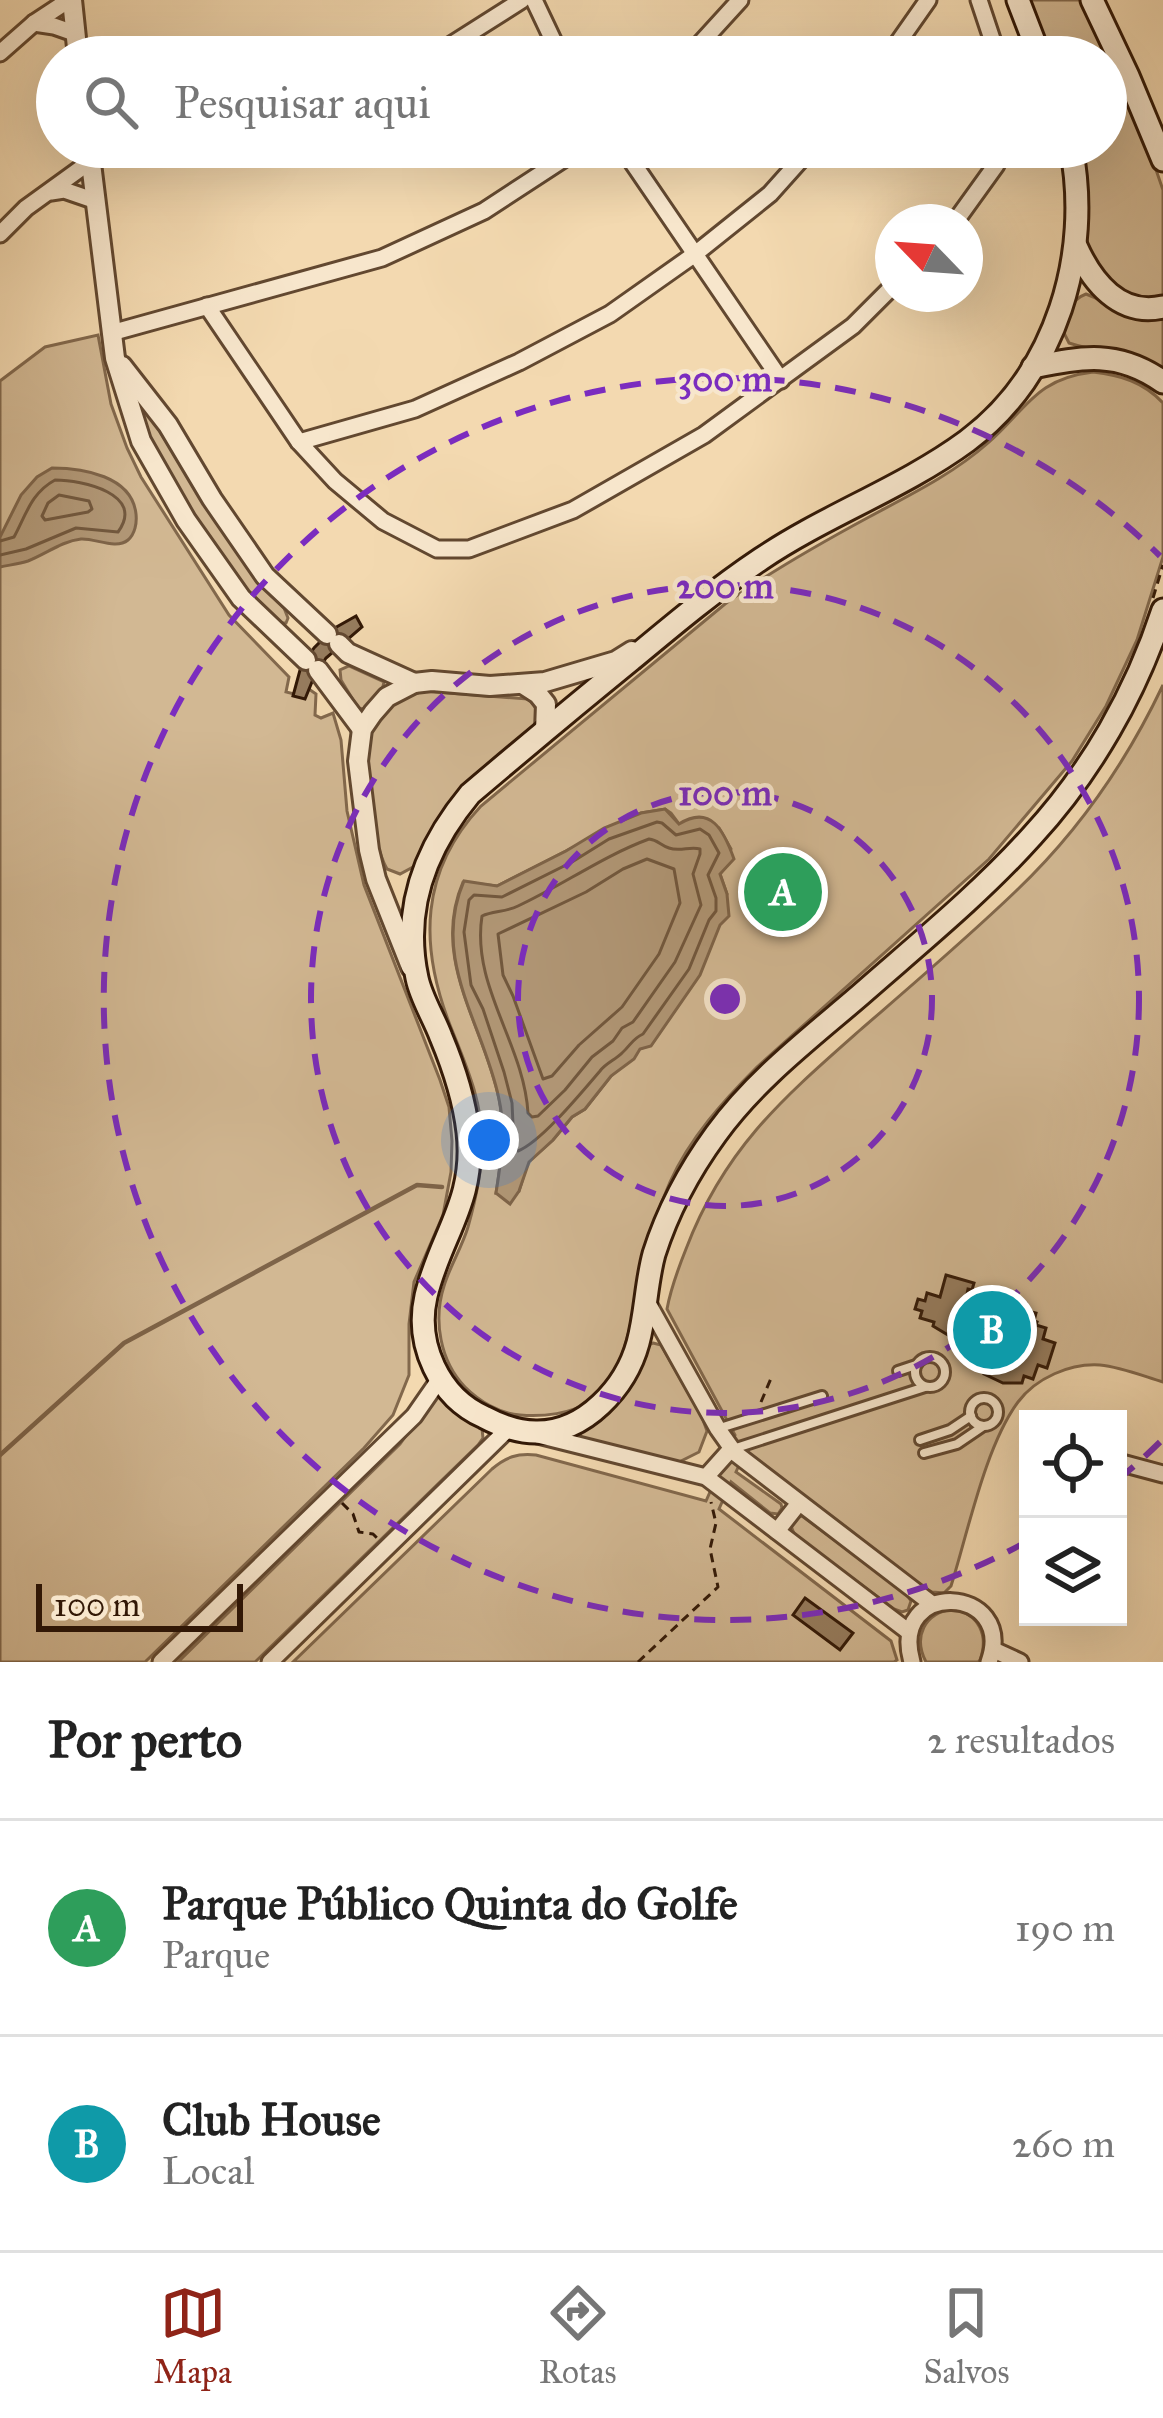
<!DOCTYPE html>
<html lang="pt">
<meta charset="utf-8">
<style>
:root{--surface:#fff;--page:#f6f6f6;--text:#222;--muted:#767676;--line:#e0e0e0;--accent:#8f2418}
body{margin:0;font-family:"IM FELL Great Primer",serif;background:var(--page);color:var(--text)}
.controls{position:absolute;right:36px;bottom:36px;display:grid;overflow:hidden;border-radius:0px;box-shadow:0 12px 48px #0002}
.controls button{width:108px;height:108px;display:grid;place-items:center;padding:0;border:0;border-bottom:3px solid var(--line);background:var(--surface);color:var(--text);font:60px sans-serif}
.compass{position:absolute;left:875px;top:204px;width:108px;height:108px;border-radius:50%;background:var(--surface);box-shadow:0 12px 48px #0002;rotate:295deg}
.scale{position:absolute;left:36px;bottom:30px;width:207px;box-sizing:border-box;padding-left:12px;border:6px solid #321806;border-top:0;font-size:33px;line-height:42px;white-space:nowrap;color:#321806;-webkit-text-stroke:9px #f7e6cc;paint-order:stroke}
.you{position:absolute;left:489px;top:1140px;width:42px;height:42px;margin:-30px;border:9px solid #fff;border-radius:50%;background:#1a73e8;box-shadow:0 0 0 18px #1a73e833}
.badge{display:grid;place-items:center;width:78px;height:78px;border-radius:50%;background:var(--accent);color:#fff;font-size:39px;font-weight:700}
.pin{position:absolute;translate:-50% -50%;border:6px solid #fff;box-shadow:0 3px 12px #0006}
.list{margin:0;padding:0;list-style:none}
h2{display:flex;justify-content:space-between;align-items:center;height:156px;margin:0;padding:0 48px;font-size:51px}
h2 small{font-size:39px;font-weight:400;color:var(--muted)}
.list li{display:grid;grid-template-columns:78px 1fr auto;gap:36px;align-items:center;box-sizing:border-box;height:216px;padding:0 48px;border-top:3px solid var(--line)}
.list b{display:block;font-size:45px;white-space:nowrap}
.list p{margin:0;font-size:39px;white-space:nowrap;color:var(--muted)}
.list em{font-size:39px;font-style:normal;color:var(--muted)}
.icon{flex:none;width:66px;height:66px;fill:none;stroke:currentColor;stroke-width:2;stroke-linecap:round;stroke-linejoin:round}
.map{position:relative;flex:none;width:1163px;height:1662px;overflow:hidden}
.search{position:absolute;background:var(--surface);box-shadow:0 12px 48px #0002;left:36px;right:36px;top:36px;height:132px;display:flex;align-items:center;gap:30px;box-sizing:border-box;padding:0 42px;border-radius:66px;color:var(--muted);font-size:45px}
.sheet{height:588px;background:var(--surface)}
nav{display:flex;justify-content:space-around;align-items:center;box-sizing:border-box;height:168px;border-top:3px solid var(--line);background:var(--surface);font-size:33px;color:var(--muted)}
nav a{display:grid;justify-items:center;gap:6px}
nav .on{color:var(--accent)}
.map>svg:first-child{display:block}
.green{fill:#d2b893;stroke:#82684c;stroke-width:3;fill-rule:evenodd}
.water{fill:#b19776;stroke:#7e6449;stroke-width:3}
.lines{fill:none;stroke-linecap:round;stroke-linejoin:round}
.shore{stroke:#72583e;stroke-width:3}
.stream{stroke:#7e6449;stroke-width:4.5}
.building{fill:#967c5e;stroke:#321806;stroke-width:3}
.service-casing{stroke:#624830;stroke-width:14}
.minor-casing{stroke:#624830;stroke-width:21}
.tertiary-casing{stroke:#624830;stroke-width:24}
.secondary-casing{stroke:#321806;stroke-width:27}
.path{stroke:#321806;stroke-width:3;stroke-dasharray:9 6;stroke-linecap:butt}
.service{stroke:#f7e6cc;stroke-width:8}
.minor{stroke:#f7e6cc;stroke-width:15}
.tertiary{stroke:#f7e6cc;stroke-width:18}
.secondary{stroke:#f7e6cc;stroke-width:21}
.ring{fill:none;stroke:#7b2cbf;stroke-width:6;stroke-dasharray:21 15}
.centre{fill:#7b2cbf;stroke:#f7e6cc;stroke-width:6}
.ring-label{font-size:36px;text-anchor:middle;font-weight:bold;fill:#7b2cbf;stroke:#f7e6cc;stroke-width:9;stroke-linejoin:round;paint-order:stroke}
</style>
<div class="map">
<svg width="1163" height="1662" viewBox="0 0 1163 1662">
<rect width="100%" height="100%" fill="#f3d9b0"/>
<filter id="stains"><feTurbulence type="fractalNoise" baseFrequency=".00167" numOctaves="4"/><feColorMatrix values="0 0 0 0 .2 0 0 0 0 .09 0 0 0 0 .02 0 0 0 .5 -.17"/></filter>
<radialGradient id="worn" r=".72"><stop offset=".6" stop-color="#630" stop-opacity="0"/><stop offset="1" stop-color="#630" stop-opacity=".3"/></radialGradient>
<g class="green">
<path d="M1024 0H1082L1143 132 1163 190V297C1125 304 1096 278 1085 242 1080 224 1088 203 1087 185 1086 172 1083 159 1080 147H1106V57H1048Z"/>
<path d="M1086 294 1103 301 1163 316V370C1127 346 1104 355 1069 343L1063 331C1066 315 1070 300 1086 294Z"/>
<polygon points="98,335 111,404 127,448 141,477 229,615 289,677 286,692 302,696 306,687 316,694 315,715 321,718 333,713 341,740 347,811 364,885 440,1080 449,1107 452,1141 451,1172 443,1215 414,1282 409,1324 409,1375 393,1415 364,1448 145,1662 0,1662 0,381 45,347"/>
<path d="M1093 372C1120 375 1144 382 1163 403V557L1137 640 1106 706 1072 761 989 859 757 1067C723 1101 690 1138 670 1182 659 1207 650 1233 644 1260 634 1302 628 1375 591 1401 572 1414 542 1417 520 1415 500 1414 479 1401 465 1387 440 1361 433 1320 444 1286 450 1266 462 1247 468 1227 475 1202 482 1173 482 1146 483 1102 466 1065 450 1025 419 945 420 871 481 806L725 604C771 571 819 544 869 517 910 495 953 474 988 443 1027 409 1035 379 1093 372ZM665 809 671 813 679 824 719 828 731 849 726 866 720 874 727 894 699 975 651 1045 639 1049 611 1076 585 1109 572 1117 553 1140 528 1162 519 1191 496 1193C501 1162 505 1130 499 1099 484 1025 430 959 463 882L497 886 641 813Z"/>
<polygon points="134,390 222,531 259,581 284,608 288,618 286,623 277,623 238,581 205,535 151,444"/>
<polygon points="349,666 384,682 382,690 363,709 358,708 341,680 340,670"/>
<path d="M1163 685V1382C1143 1376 1121 1367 1100 1365 1070 1363 1036 1378 1018 1402 985 1447 968 1532 951 1586L944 1593 932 1592 923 1587 745 1452 736 1472 781 1504 782 1508 778 1514 770 1513 731 1482 719 1509 891 1641 897 1660 894 1662H293L492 1469C506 1457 517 1453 536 1455L706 1501 735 1435 667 1309C671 1287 678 1269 686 1249 724 1149 782 1099 859 1031 912 985 965 940 1016 891 1077 833 1127 761 1163 685Z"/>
<path d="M423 691 528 699C537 707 539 714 536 725L413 867 400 874 387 869C376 849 375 827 372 805 364 747 358 712 423 691Z"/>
<polygon points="653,1343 661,1345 702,1417 707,1431 699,1452 679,1462 666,1461 581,1439 580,1429 646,1346"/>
<polygon points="435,1395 442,1396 482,1428 483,1438 478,1445 255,1662 178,1662 400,1444"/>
<polygon points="802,1516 905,1592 911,1601 908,1610 902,1612 894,1609 795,1536 791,1526 795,1518"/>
<path d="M953 1609C979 1614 989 1635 980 1660L978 1662H926C913 1637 924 1613 953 1609Z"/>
</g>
<g class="water">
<path d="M52 468C83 468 132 476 136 514 137 523 135 534 128 540 116 550 95 538 81 539 62 541 46 554 28 561 19 564 9 565 0 567V537L21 495 37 477Z"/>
<path d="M665 809 679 824C711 804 724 831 734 859L720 874 727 894 729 916 720 925 700 975 651 1046 640 1049 634 1059 611 1076 585 1109 572 1117 553 1140 529 1162 519 1191 510 1204 496 1193C501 1162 506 1130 499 1099 484 1025 430 959 464 881L497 886 566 851 604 828 641 813Z"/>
</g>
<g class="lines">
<g class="shore">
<polygon points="59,495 89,501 92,509 88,512 45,520 42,516 48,503"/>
<path d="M0 541 14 537C26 515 31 493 55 480 82 480 146 494 118 532L76 528 26 549 0 555"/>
<path d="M657 822 662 823 676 835 700 829 709 835 719 853 708 875 716 898V911L709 920 689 969 643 1034C632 1039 631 1045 622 1053 615 1060 606 1063 600 1071 582 1092 541 1142 518 1151L514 1146 512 1103 504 1072 483 1009 471 985 464 932 469 900 474 895 502 897 572 862 609 839Z"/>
<path d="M649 839C658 840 660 845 669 848 680 852 690 846 700 849V854L693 874 701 905 675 962 633 1022 622 1028 613 1041 592 1057 565 1090 538 1116 532 1117 528 1113C524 1044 471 986 482 916 493 911 506 912 518 906 563 885 603 856 649 839Z"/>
<polygon points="647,859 674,869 680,903 659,954 622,1007 579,1045 552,1076 543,1079 513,996 503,975 498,934 586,892 623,869"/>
</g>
<polyline class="stream" points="0,1455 124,1343 417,1185 442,1187"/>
</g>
<g class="building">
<polygon points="356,616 362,627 326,658 314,677 305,699 293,696 300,670 314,648 333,629"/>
<polygon points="946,1275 974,1283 972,1290 968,1289 967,1294 983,1298 986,1288 998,1292 996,1302 1011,1306 1013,1300 1026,1303 1024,1310 1036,1313 1034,1321 1037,1322 1036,1325 1046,1328 1043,1339 1055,1343 1047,1368 1038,1365 1033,1379 1024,1376 1022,1383 1003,1383 984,1374 989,1356 971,1351 975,1334 965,1331 965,1335 948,1335 933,1326 934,1322 920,1318 922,1311 915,1309 918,1299 925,1301 927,1293 940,1297"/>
<polygon points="805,1598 853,1633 840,1650 793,1615"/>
</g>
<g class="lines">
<g class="service-casing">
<g id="service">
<circle cx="930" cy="1372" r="15"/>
<polyline points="898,1371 916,1365"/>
<circle cx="984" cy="1412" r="14"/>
<polyline points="720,1428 822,1396"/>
<polyline points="920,1440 950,1430 971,1416"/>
<polyline points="733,1449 925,1387"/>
<polyline points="924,1453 957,1444 982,1427"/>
</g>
</g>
<g class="minor-casing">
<g id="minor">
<polyline points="534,0 561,57"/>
<polyline points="979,0 998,57"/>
<polyline points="34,23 54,26 74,33"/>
<polyline points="0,53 34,23 69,0"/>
<polyline points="432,57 522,0"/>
<polyline points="688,57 740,0"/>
<polyline points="888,57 928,0"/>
<polyline points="622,147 781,380"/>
<polyline points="51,192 64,190 96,201"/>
<polyline points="955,222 996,165 1004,147"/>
<polyline points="0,234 26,208 91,161 135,147"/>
<polyline points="207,306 299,442 335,481 383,521 437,549 469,549 573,510 704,435 853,326 893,286"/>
<polyline points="111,333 382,258 484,211 582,147"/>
<polyline points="299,442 415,409 519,362 610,314 695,254 770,194 812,147"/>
<polyline points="645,1298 718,1429 735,1453 932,1604"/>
<polyline points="538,1435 706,1477 909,1632"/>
<polyline points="1118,1462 1163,1474"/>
<polyline points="706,1477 731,1449"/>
<polyline points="777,1531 799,1503"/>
<polyline points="994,1650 1020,1662"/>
<polyline points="161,1662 414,1416 439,1380"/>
<polyline points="270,1662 510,1427"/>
<path d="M912 1662C888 1578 1017 1585 989 1662"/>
</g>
</g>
<g class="tertiary-casing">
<g id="tertiary">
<polyline points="72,0 78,57"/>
<polyline points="89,147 115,358 141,441 186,520 241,598 306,660"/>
<polyline points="122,366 168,425 212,499 265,576 327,634"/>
<polyline points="339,644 348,653 414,683"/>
<polyline points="318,670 362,729"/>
<polyline points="524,685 538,694 546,704 545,731"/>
<polyline points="411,967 376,879 369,850 358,761 362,729 373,713 387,697 414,683 432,681 490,686 545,682 616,661 632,651"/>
</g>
</g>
<g class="secondary-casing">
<g id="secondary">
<polyline points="1018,0 1040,57"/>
<polyline points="1092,0 1128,76 1163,160"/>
<path d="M1071 147C1092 253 1057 374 967 441 903 488 826 515 761 559 716 589 673 625 631 660 577 704 523 749 470 794 426 847 402 909 417 978 421 998 434 1018 441 1037 454 1068 464 1098 468 1132 476 1201 440 1236 426 1296 415 1344 439 1397 484 1417 499 1425 519 1432 536 1432 585 1433 626 1387 638 1343 646 1314 646 1283 654 1254 668 1210 689 1171 716 1134 755 1080 809 1039 859 996 917 945 980 894 1032 836 1091 772 1136 693 1163 610"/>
<path d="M1076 246C1092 282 1120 317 1163 307"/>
<path d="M1033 367C1083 357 1118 350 1163 382"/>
</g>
</g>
<g class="path">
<polyline points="1153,598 1163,565"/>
<polyline points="761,1402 772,1376"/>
<polyline points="342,1503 353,1514 359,1532 373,1534 378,1539"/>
<polyline points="638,1662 718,1587 710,1549 716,1523 711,1502"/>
</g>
<use href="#service" class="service"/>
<use href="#minor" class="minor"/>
<use href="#tertiary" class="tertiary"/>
<use href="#secondary" class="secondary"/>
</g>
<g class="ring">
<circle cx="725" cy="999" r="207"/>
<circle cx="725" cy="999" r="414"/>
<path d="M1160 1442A621 621 0 0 1 1120 1478M1026 1542A621 621 0 1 1 1160 556"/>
</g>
<circle cx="725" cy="999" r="18" class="centre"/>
<g class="ring-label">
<text x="725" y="391">300 m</text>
<text x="725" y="598">200 m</text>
<text x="725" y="805">100 m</text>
</g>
<rect width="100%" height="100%" filter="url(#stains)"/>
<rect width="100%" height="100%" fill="url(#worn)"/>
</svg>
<div class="controls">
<button><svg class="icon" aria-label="locate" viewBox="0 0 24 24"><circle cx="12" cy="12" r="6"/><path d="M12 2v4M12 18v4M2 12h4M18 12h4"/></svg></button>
<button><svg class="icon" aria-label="layers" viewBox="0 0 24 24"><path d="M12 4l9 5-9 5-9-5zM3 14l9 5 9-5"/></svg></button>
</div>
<svg class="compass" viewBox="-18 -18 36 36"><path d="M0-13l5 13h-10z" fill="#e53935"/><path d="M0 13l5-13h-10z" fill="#767676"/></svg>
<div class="scale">100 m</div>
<div class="you"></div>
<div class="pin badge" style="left:783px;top:892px;background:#2e9e5b">A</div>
<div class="pin badge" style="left:992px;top:1330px;background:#0f9aa8">B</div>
<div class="search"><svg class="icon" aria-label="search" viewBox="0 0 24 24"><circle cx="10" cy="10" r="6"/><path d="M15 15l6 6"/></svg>Pesquisar aqui</div>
</div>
<section class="sheet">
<h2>Por perto<small>2 resultados</small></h2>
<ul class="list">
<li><span class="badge" style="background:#2e9e5b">A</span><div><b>Parque Público Quinta do Golfe</b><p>Parque</p></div><em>190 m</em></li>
<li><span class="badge" style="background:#0f9aa8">B</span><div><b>Club House</b><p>Local</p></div><em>260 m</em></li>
</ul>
</section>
<nav>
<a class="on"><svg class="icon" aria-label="map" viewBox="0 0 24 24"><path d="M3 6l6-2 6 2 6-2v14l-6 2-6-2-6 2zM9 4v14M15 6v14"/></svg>Mapa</a>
<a><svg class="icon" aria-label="directions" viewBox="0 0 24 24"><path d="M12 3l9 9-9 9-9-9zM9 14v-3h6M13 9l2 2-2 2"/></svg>Rotas</a>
<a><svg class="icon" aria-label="saved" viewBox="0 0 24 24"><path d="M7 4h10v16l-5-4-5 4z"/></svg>Salvos</a>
</nav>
